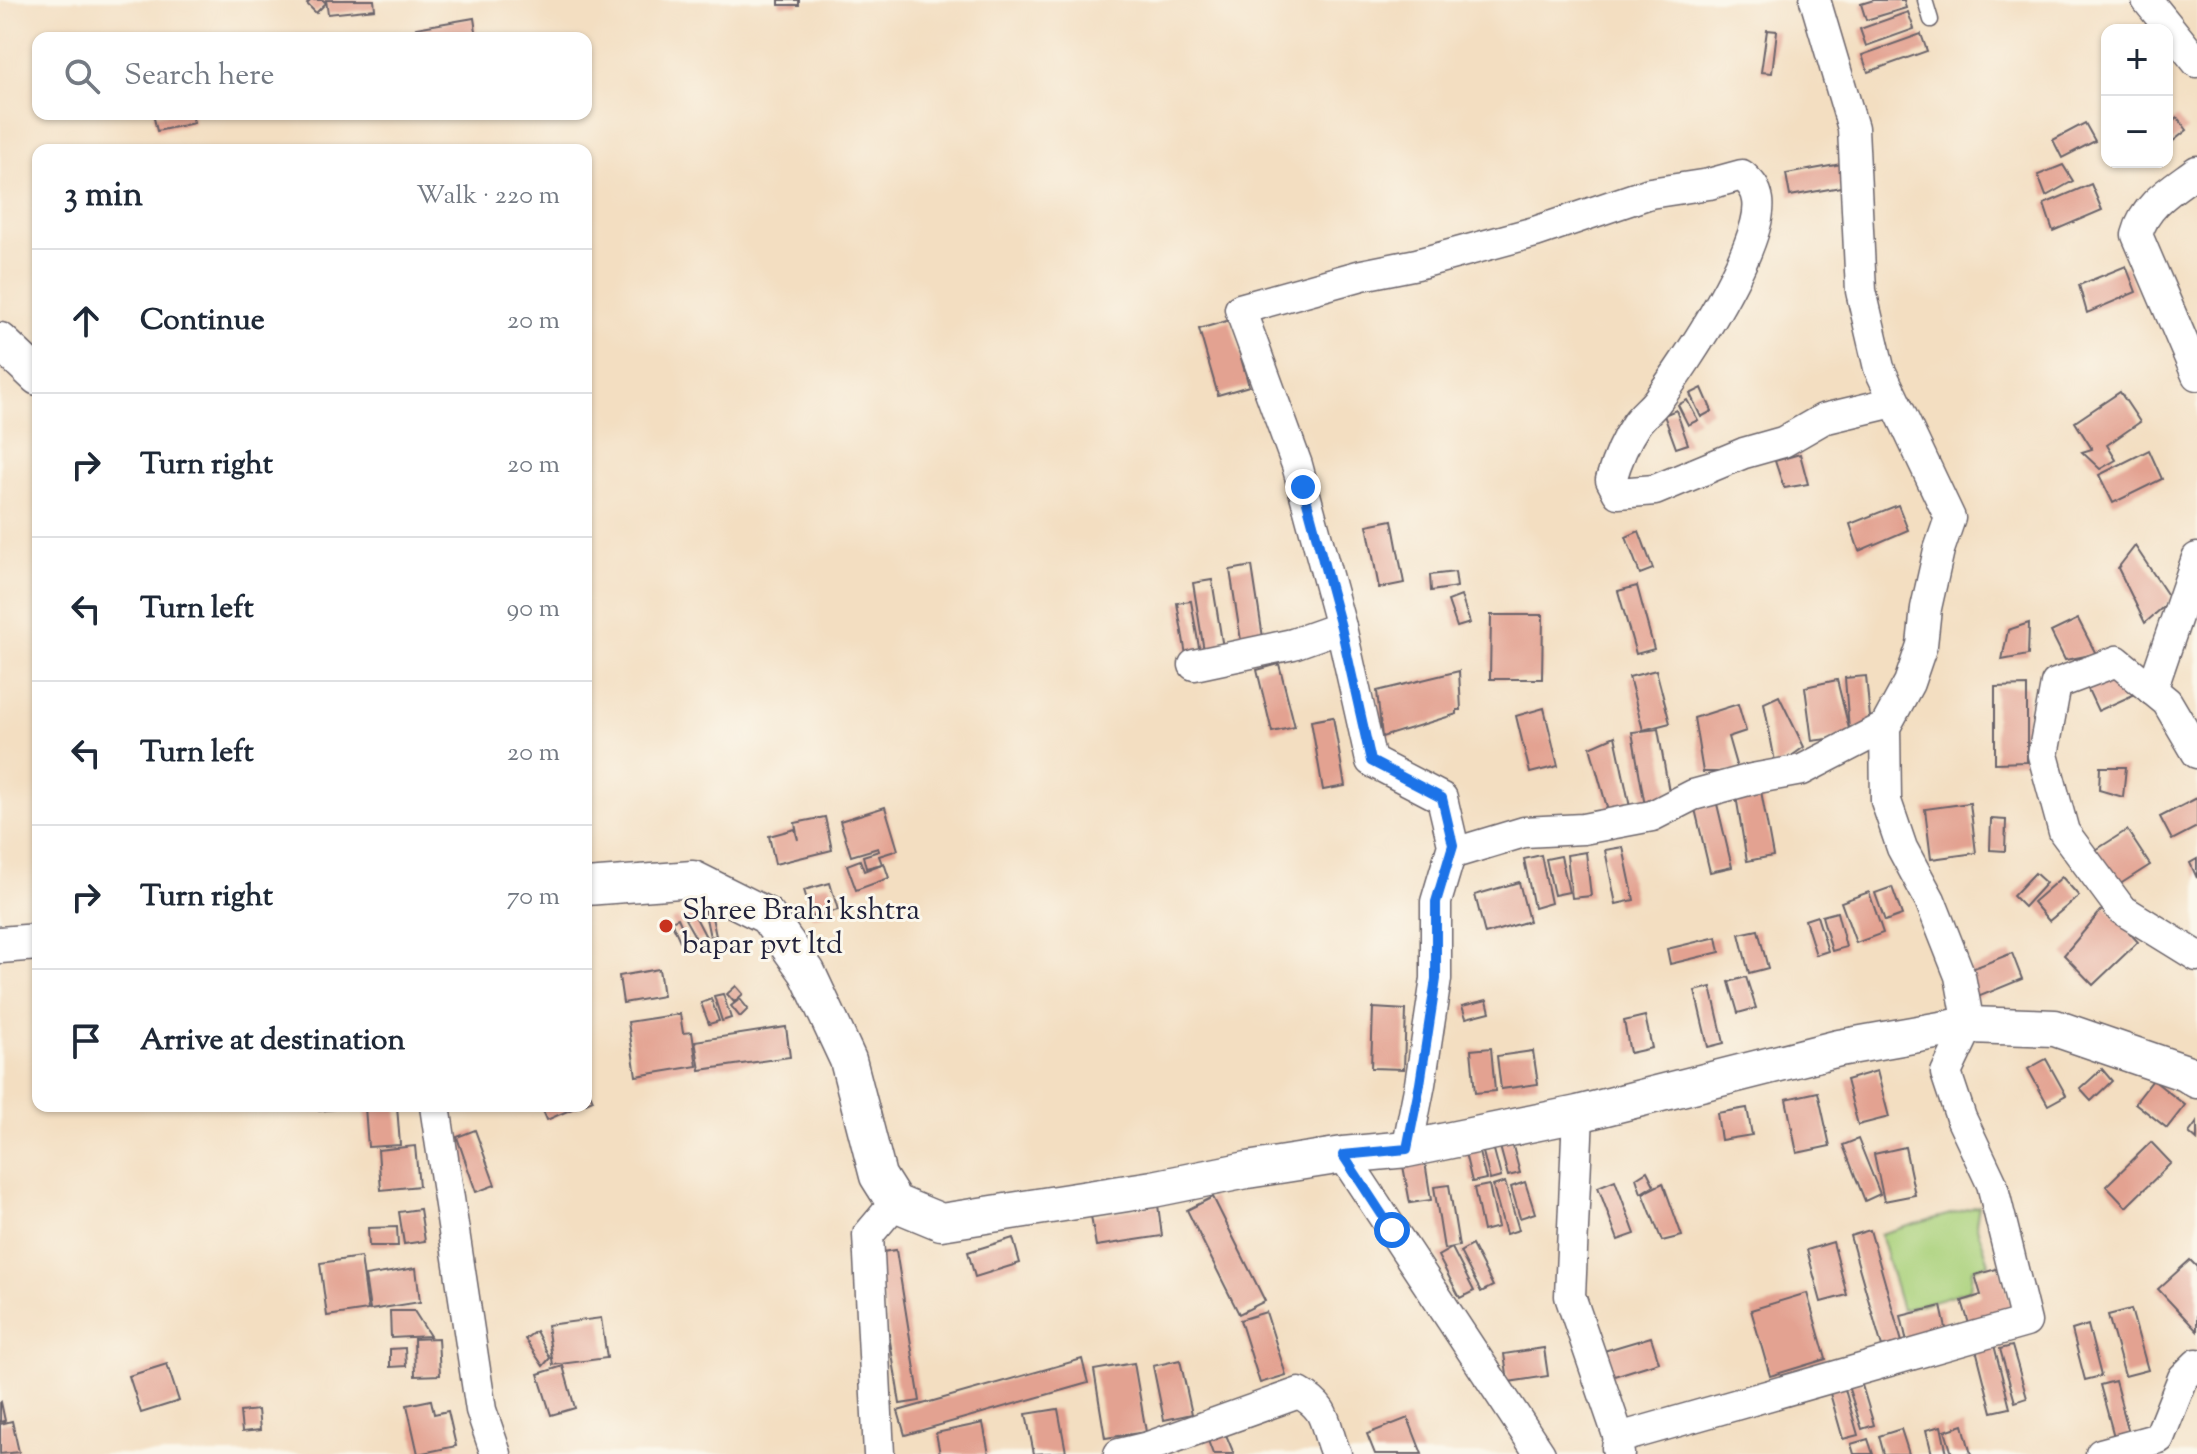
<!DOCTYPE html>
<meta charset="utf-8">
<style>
body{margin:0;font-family:"Sorts Mill Goudy",serif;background:#f6f6f7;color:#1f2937}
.controls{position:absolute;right:24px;top:24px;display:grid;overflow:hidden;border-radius:16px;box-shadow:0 2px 6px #0004}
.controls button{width:72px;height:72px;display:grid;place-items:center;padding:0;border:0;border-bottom:2px solid #e0e1e3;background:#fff;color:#1f2937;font:40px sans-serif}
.stop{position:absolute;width:24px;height:24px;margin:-18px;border:6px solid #1a73e8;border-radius:50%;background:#fff}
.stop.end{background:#1a73e8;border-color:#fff;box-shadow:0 2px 8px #0008}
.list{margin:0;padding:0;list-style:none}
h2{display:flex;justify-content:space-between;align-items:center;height:104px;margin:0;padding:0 32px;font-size:34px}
h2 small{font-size:26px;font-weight:400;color:#747a83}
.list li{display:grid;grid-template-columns:52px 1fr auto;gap:24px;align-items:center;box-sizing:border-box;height:144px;padding:0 32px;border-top:2px solid #e0e1e3}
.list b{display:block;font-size:30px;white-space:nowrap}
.list em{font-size:26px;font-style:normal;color:#747a83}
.icon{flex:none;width:44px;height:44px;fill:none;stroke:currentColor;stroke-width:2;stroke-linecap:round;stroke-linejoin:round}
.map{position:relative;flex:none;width:2197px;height:1454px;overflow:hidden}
.search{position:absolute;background:#fff;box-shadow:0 2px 6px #0004;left:32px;top:32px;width:560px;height:88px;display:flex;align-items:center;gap:20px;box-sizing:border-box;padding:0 28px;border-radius:16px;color:#747a83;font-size:30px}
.panel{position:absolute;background:#fff;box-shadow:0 2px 6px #0004;left:32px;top:144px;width:560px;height:968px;border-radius:16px}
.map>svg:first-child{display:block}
.green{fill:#aad17b;stroke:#667a5b;stroke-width:2}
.building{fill:#e3a291}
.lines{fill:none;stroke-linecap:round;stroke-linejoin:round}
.service-casing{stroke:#6b646a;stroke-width:17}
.minor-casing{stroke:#6b646a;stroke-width:33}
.tertiary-casing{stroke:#6b646a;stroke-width:39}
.service{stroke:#fff;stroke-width:14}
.minor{stroke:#fff;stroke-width:30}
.tertiary{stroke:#fff;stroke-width:36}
.route{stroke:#1a73e8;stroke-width:10}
.poi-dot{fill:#c8321e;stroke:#fbf7ec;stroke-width:3}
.labels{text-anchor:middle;stroke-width:6;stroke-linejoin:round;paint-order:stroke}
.poi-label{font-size:30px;fill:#22223b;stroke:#fbf7ec;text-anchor:start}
</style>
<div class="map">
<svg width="2197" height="1454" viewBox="0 0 2197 1454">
<rect width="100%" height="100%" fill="#fbf7ec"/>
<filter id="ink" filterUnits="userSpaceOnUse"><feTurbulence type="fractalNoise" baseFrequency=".0125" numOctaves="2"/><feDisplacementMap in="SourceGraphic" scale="16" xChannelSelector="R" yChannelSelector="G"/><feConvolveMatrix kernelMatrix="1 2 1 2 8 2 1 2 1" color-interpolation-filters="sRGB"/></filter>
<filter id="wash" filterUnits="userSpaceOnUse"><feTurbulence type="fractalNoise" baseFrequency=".006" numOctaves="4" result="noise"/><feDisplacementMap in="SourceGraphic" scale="32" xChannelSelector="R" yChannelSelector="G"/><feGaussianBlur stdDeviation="1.8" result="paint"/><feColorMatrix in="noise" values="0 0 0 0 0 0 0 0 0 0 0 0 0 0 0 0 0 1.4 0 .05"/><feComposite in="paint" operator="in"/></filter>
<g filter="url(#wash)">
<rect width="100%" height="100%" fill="#f3dec1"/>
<polygon class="green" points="1979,1206 1976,1224 1989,1263 1972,1269 1970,1290 1902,1310 1880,1234"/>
<g id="blocks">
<g class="building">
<polygon points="311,0 323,0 326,3 316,13 307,4"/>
<polygon points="326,0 374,0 375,9 328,14"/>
<rect x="779" y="0" width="20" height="5"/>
<polygon points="1874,0 1904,0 1906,8 1866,20 1861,4"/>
<polygon points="1908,12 1914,29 1866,46 1860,29"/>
<polygon points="474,18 477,38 418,38 416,28"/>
<polygon points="1767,30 1777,31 1772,73 1761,72"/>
<polygon points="1921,34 1927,51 1868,72 1862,55"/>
<polygon points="153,114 192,114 194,123 157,131"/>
<polygon points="2177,117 2187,130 2167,146 2167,126"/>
<polygon points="2085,123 2095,141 2062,158 2053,140"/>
<polygon points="1847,163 1852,185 1790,196 1786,174"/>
<polygon points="2063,165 2073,181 2046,196 2038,175"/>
<polygon points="2091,184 2102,210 2053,231 2044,204"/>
<polygon points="2126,266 2136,292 2087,313 2079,285"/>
<polygon points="1230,320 1249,386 1218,395 1199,329"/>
<polygon points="1702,388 1712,411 1701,417 1690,394"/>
<polygon points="2120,392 2140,422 2107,445 2116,460 2100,469 2082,452 2092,449 2075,422"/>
<polygon points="1687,400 1698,420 1688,425 1678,405"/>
<polygon points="1676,410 1688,444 1676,448 1664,415"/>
<polygon points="2149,450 2162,479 2113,503 2099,475"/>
<polygon points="1800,454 1808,484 1784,488 1775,461"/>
<polygon points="1898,505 1908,530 1859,551 1850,524"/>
<polygon points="1392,520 1404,583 1379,588 1367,525"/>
<polygon points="1639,531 1653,569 1640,574 1626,537"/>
<polygon points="2135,546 2171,600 2145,623 2118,568"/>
<polygon points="1252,566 1264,644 1242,647 1230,570"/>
<polygon points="1455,572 1457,587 1431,591 1430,575"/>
<polygon points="1212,580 1223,648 1204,651 1193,583"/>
<polygon points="1637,586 1654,649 1636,654 1618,591"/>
<polygon points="1461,596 1470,623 1457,627 1448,601"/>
<polygon points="1191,601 1200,653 1186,655 1177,603"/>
<polygon points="1491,615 1543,615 1542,679 1490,679"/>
<polygon points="2078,619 2096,654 2065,660 2051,632"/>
<polygon points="2029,623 2028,655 2002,660 2008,630"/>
<polygon points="2129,663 2142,691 2098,711 2085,683"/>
<polygon points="1279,664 1295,727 1272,732 1257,670"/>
<polygon points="1656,670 1670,723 1643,730 1629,677"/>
<polygon points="1459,671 1461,710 1457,710 1457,714 1382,737 1377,691"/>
<polygon points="1866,676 1871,728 1849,730 1845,678"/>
<polygon points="1837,680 1851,736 1812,741 1805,687"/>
<polygon points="2027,686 2027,762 1995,763 1995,687"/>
<polygon points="1779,696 1804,747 1776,767 1764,703"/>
<polygon points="1738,704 1746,731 1728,737 1738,772 1703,772 1694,718"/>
<polygon points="1544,708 1558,766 1530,773 1516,716"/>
<polygon points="1333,717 1345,786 1323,790 1311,721"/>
<polygon points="1658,729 1669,792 1645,806 1632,732"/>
<polygon points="1615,736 1630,807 1608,811 1590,747"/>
<polygon points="2100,767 2126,767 2123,797 2099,790"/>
<polygon points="1761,791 1773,856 1747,861 1736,796"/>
<polygon points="2197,798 2197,827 2172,840 2160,817"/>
<polygon points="1970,803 1976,853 1931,859 1925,809"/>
<polygon points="1717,804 1732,867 1710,872 1695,809"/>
<polygon points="885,807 898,850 879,856 882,864 866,868 863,856 879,851 878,848 851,856 840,821"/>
<polygon points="825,817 832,850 775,864 769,836 795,829 798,840 795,823"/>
<polygon points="1991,819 2006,820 2005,851 1990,850"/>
<polygon points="2127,830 2150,865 2114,888 2091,853"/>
<polygon points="1623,847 1634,900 1616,904 1605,850"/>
<polygon points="1586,852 1591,896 1572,898 1567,855"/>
<polygon points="1541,855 1551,903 1534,908 1524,859"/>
<polygon points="1561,856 1569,892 1554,895 1546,859"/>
<polygon points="2197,859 2197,878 2190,863"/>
<polygon points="860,860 864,871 884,863 889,878 856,890 847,865"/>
<polygon points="2035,873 2046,883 2024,907 2013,896"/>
<polygon points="2062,877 2079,896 2049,921 2033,902"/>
<polygon points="1519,882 1529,921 1485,934 1475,895"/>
<polygon points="830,883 838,910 812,917 804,890"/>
<polygon points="1892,887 1902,915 1885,921 1875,893"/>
<polygon points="1869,892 1883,933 1856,943 1841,902"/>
<polygon points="2105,906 2138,942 2093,985 2064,955"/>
<polygon points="710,908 716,936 710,937 704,909"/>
<polygon points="1837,912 1846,947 1832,951 1822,916"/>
<polygon points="694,914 706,937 698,942 685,919"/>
<polygon points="1817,916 1828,951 1816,955 1805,920"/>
<polygon points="678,918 687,938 680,941 671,921"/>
<polygon points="1758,930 1768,968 1749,973 1739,934"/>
<polygon points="1717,937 1720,952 1670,964 1667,949"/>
<polygon points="2012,953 2022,979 1973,999 1964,972"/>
<polygon points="659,969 663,996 623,1003 619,976"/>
<polygon points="1746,977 1756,1008 1738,1013 1729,982"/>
<polygon points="736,986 743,994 734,1002 727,994"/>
<polygon points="1711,987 1724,1043 1708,1047 1695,991"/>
<polygon points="723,994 731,1018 722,1021 714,996"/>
<polygon points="711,999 719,1021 709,1024 701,1003"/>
<polygon points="740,999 748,1009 740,1017 731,1006"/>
<polygon points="1487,1000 1490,1012 1466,1018 1462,1006"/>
<polygon points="1373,1008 1406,1010 1404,1069 1371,1068"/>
<polygon points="680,1014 683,1033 692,1032 697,1066 636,1076 628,1022"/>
<polygon points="1645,1016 1652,1048 1630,1053 1624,1021"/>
<polygon points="786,1027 790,1057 700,1070 695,1041"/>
<polygon points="1491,1048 1495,1091 1475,1093 1471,1050"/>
<polygon points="1533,1051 1538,1084 1501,1089 1497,1056"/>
<polygon points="2046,1059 2066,1095 2048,1105 2028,1069"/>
<polygon points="2102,1069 2112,1081 2091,1101 2080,1089"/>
<polygon points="1877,1071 1889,1117 1858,1125 1846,1080"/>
<polygon points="2153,1080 2185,1105 2167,1128 2135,1103"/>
<polygon points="586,1084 593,1100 586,1103"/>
<polygon points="1818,1092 1830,1146 1797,1153 1786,1099"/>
<polygon points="318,1106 343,1106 343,1108 319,1111"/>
<polygon points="397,1106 400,1145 368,1147 365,1107"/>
<polygon points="541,1106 579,1106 547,1120"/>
<polygon points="1747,1108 1752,1135 1721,1140 1717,1113"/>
<polygon points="2197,1122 2197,1140 2189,1133"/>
<polygon points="475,1130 495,1185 476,1192 457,1137"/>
<polygon points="1511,1139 1520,1173 1508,1176 1499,1143"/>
<polygon points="1858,1139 1880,1194 1865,1201 1843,1145"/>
<polygon points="2151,1142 2171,1163 2126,1207 2106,1186"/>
<polygon points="415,1146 419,1186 381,1190 378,1150"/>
<polygon points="1905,1147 1915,1195 1884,1201 1874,1154"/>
<polygon points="1478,1149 1486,1179 1472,1182 1465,1153"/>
<polygon points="1494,1150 1501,1177 1490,1180 1483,1152"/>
<polygon points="1425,1162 1431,1200 1410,1203 1403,1166"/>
<polygon points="1647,1171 1654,1185 1641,1193 1636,1178"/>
<polygon points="1615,1180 1635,1234 1618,1240 1598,1187"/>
<polygon points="1505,1182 1519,1230 1506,1234 1493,1186"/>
<polygon points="1525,1182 1535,1213 1520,1218 1511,1187"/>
<polygon points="1663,1183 1682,1236 1662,1241 1643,1193"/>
<polygon points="1449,1185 1459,1246 1444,1249 1434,1187"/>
<polygon points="1489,1185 1498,1227 1483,1231 1474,1188"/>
<polygon points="1213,1197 1265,1301 1239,1314 1187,1210"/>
<polygon points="1158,1205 1162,1236 1096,1246 1091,1216"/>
<polygon points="420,1209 425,1241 404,1244 399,1212"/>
<polygon points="397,1227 398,1246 369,1246 368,1228"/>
<polygon points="1870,1230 1902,1342 1882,1347 1850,1236"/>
<polygon points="1013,1238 1020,1263 975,1277 968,1252"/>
<polygon points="1833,1242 1847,1295 1821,1302 1807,1250"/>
<polygon points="1472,1245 1493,1286 1481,1292 1460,1252"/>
<polygon points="1452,1248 1474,1291 1460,1298 1438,1256"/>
<polygon points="896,1250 920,1401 900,1404 876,1253"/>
<polygon points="361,1257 368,1310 327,1316 320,1263"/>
<polygon points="2190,1260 2197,1267 2197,1331 2158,1289"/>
<polygon points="416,1268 420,1302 370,1310 365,1276"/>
<polygon points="2000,1268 2013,1315 1970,1327 1962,1301 1981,1295 1975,1275"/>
<polygon points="1807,1293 1826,1359 1770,1376 1751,1310"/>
<polygon points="1941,1306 1947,1333 1907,1342 1901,1316"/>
<polygon points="2131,1309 2148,1370 2125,1376 2108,1315"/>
<polygon points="390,1311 414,1311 430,1336 391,1338"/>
<polygon points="1266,1312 1286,1375 1260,1383 1240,1320"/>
<polygon points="601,1318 607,1358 553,1365 547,1325"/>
<polygon points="2088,1325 2101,1376 2085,1380 2072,1330"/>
<polygon points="536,1331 550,1358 543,1366 525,1339"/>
<polygon points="1651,1337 1659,1362 1611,1377 1604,1351"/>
<polygon points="438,1338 440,1375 415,1376 414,1339"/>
<polygon points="1994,1345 2010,1408 1992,1412 1976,1349"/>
<polygon points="2012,1346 2027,1398 2015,1402 2000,1349"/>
<polygon points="405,1348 406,1366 390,1367 390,1349"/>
<polygon points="1544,1348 1548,1376 1508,1382 1504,1354"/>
<polygon points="1082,1359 1088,1383 905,1435 898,1411"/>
<polygon points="1180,1360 1192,1414 1164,1420 1153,1366"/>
<polygon points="1134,1363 1146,1432 1105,1438 1094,1370"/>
<polygon points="167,1364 179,1401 141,1413 129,1376"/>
<polygon points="563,1366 575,1408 551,1415 538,1374"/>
<polygon points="2115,1381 2131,1440 2116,1444 2100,1385"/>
<polygon points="1861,1382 1874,1425 1862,1429 1848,1386"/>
<polygon points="1844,1386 1858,1435 1843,1439 1829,1390"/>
<polygon points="431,1400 434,1414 448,1411 456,1446 418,1454 407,1405"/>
<polygon points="1,1402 5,1421 0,1422 0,1403"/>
<polygon points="1058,1409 1066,1452 1034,1454 1026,1414"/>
<polygon points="258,1410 260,1430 242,1432 240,1412"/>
<polygon points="1408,1418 1422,1454 1375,1454 1367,1434"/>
<polygon points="12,1421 19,1452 0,1454 0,1424"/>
<polygon points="983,1423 989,1454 940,1454 936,1433"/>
<polygon points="1963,1425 1971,1454 1952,1454 1945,1431"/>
<polygon points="1941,1426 1947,1454 1932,1454 1926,1430"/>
<polygon points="1901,1429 1909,1454 1884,1454 1879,1436"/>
<polygon points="1224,1430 1234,1454 1213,1454 1207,1438"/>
<polygon points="1868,1439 1873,1454 1854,1454 1851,1444"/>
</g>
</g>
</g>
<g filter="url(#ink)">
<use href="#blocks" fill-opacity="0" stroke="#6b646a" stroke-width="2"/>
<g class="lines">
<defs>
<polyline id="service" points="1925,0 1931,20"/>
<g id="minor">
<polyline points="2147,0 2197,62"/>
<path d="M2197,171C2173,189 2145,204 2137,235L2197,375"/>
<path d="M1341,627L1297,465L1240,309L1362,275L1417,264L1535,232L1650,193L1709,184L1742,175C1751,183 1756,188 1758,200C1765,244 1685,364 1657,401C1651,409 1642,415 1636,424C1624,442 1617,459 1611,480L1618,493L1655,490L1744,453L1783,442L1823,419L1894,402"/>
<polyline points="1194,665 1293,644 1341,627 1371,761 1442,798 1453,845 1436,902 1436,979 1420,1084 1407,1149"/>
<polyline points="2152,690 2197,558"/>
<polyline points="2197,753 2167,702 2117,661 2056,684 2043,755 2064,832 2121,909 2197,956"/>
<polyline points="1451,854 1524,832 1583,829 1652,816 1693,795 1752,779 1802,770 1885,727"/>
<polyline points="435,1106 481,1410 496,1454"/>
<polyline points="1578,1114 1570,1296 1619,1438 1617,1448 1619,1454"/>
<polyline points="1343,1155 1540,1454"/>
<polyline points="1619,1438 2026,1322 1992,1184 1961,1118 1946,1073 1969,1025 1960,976 1930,900 1902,848 1886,801 1885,727 1909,683 1922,645 1926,608 1939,550 1950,518 1879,368 1861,291 1853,128 1815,0"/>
<polyline points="879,1454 868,1235 895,1203"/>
<path d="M1119,1454L1148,1447L1299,1393C1330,1410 1323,1425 1336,1454"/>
<polyline points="2101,1454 2159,1438 2183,1378 2197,1364"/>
</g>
<g id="tertiary">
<polyline points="0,341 38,377"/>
<polyline points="586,887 693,879 767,916 807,972 848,1060 878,1176 895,1203 941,1222 1153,1189 1247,1170 1343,1155 1407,1149 1578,1114 1839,1048 1969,1025 2055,1028 2186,1073 2197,1080"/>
<polyline points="0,945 38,942"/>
</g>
</defs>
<use href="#service" class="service-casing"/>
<use href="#minor" class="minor-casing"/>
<use href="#tertiary" class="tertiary-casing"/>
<use href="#service" class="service"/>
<use href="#minor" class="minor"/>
<use href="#tertiary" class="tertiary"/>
</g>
</g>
<g class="lines" filter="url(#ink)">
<polyline class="route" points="1303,487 1341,627 1371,761 1442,798 1453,845 1436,902 1436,979 1420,1084 1407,1149 1343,1155 1392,1230"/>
</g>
<circle class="poi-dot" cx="666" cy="926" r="8"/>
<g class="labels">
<g class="poi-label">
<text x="682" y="919">Shree Brahi kshtra<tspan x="682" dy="34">bapar pvt ltd</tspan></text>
</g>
</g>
</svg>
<div class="controls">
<button>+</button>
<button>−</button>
</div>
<div class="stop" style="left:1392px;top:1230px"></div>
<div class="stop end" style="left:1303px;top:487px"></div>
<div class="search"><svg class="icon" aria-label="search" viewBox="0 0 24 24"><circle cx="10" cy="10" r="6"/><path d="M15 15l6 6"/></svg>Search here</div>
<section class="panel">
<h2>3 min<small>Walk · 220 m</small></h2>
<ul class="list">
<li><svg class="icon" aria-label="ahead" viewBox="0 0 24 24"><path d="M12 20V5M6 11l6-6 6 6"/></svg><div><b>Continue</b></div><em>20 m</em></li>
<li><svg class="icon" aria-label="right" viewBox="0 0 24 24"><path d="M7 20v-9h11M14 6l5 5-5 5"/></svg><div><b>Turn right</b></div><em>20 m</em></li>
<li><svg class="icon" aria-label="left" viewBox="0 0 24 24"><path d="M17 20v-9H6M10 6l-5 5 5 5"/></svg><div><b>Turn left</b></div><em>90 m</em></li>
<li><svg class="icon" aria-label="left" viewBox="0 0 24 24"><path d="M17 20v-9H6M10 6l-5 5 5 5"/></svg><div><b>Turn left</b></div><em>20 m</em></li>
<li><svg class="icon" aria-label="right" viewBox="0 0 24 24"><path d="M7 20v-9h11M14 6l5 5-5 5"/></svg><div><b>Turn right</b></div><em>70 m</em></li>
<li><svg class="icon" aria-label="arrive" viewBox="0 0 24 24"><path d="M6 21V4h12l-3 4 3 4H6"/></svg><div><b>Arrive at destination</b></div></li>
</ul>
</section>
</div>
